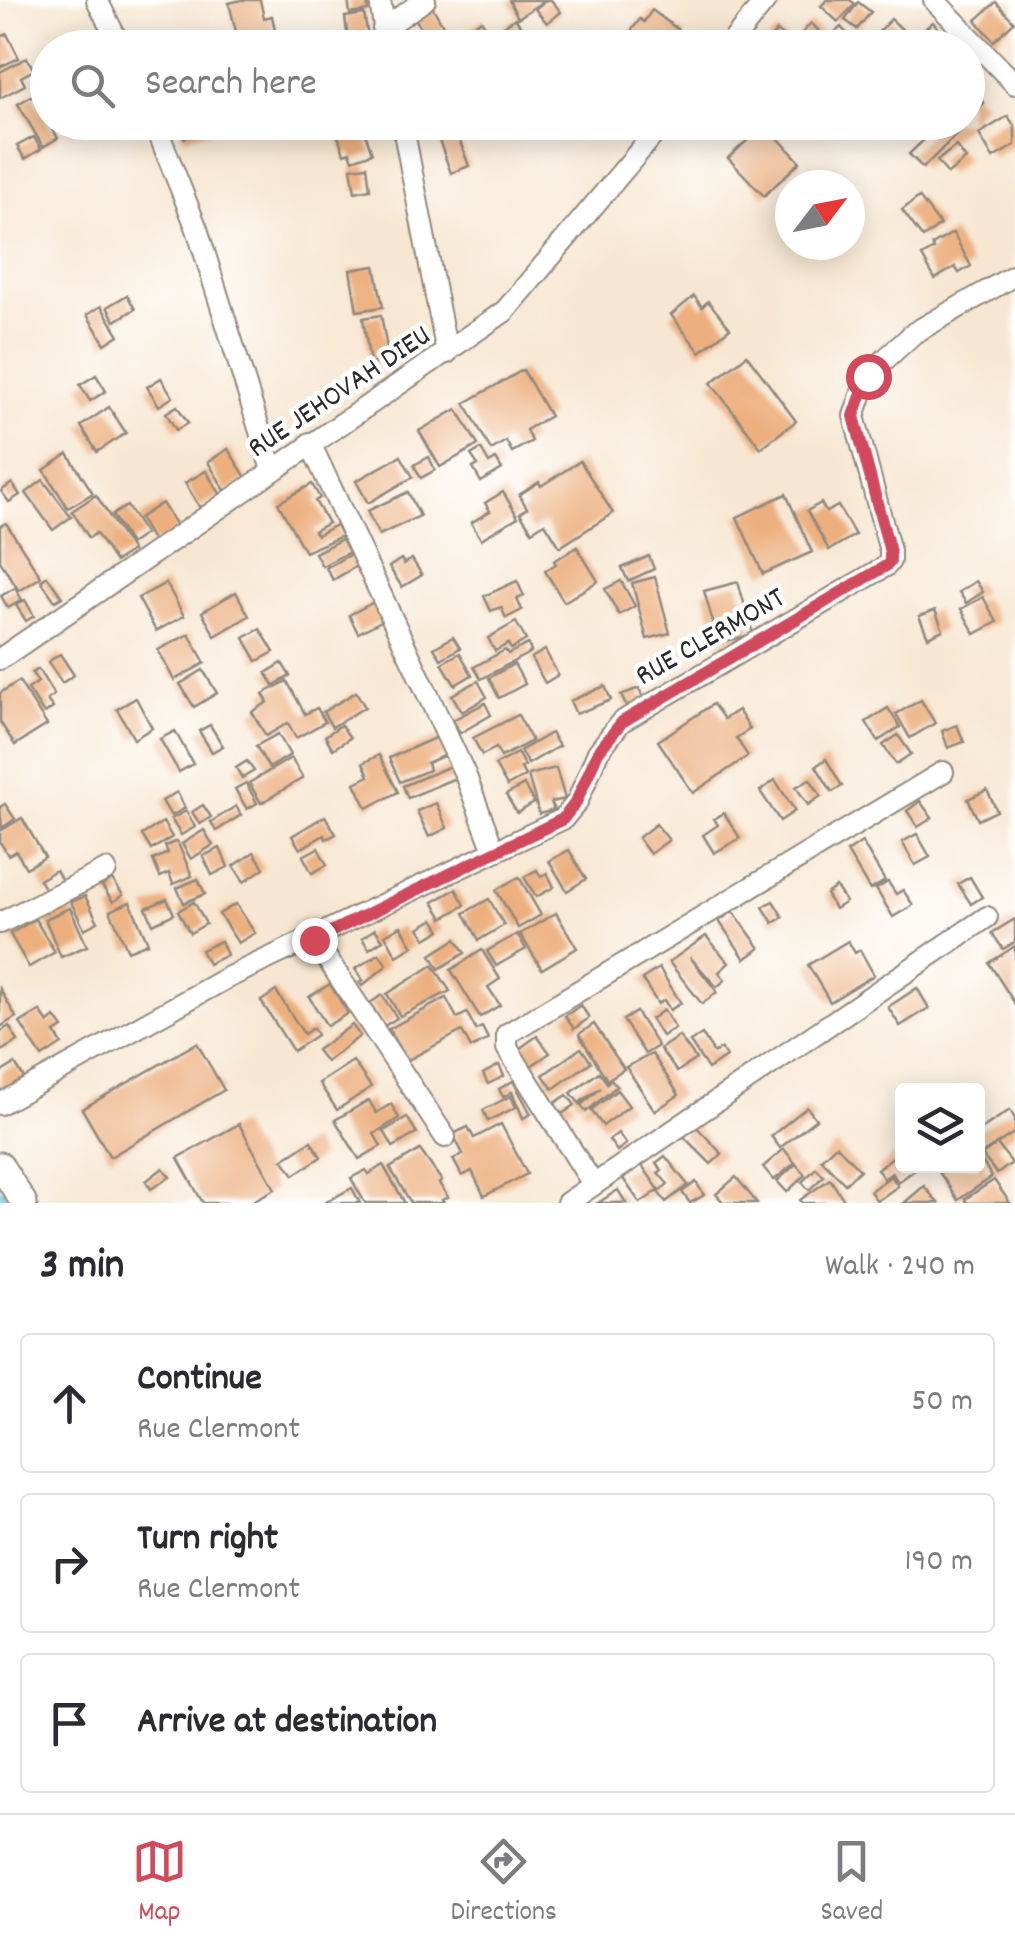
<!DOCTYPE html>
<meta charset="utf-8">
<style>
body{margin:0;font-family:Dekko,sans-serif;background:#f7f7f7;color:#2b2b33}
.controls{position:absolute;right:30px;bottom:30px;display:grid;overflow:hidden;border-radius:10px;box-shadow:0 5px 25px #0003}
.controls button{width:90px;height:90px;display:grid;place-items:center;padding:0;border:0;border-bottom:2px solid #e1e1e2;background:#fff;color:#2b2b33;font:50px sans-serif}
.compass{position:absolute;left:775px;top:170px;width:90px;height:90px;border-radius:50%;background:#fff;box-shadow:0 5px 25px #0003;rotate:58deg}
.stop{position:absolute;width:30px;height:30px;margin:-22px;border:8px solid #d1495b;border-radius:50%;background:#fff}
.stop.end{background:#d1495b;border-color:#fff;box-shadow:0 2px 10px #0008}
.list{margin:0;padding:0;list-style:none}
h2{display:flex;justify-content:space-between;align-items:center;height:130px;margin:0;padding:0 40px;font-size:42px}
h2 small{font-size:32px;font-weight:400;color:#7c7c81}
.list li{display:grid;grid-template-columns:65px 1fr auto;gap:30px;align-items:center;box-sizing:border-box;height:140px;margin:0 20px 20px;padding:0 20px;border:2px solid #e1e1e2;border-radius:10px}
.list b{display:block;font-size:38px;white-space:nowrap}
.list p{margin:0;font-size:32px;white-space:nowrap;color:#7c7c81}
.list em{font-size:32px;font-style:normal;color:#7c7c81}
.icon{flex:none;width:55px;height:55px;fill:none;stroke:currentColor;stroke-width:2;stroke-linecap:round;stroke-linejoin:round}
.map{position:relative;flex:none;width:1015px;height:1203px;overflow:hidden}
.search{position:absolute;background:#fff;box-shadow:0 5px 25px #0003;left:30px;right:30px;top:30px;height:110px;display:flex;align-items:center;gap:25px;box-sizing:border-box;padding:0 35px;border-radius:55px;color:#7c7c81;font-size:38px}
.sheet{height:610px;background:#fff}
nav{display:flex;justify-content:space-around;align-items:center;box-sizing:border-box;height:140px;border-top:2px solid #e1e1e2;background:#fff;font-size:28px;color:#7c7c81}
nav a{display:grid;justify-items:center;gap:5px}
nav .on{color:#d1495b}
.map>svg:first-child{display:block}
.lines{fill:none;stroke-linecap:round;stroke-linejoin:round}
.stream{stroke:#5dc3da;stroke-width:8}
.building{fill:#ecaf7d}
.minor-casing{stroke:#91897e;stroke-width:24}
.tertiary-casing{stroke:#91897e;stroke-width:29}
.minor{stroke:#fff;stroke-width:20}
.tertiary{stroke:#fff;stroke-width:25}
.route{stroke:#d1495b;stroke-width:12}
.labels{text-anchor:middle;stroke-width:9;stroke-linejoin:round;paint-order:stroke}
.street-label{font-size:30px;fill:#2b2b2b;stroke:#fff}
</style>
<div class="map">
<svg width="1015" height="1203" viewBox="0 0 1015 1203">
<rect width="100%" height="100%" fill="#fff"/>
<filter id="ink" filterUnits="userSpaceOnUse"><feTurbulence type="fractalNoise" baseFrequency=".01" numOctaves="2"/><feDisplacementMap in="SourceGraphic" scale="20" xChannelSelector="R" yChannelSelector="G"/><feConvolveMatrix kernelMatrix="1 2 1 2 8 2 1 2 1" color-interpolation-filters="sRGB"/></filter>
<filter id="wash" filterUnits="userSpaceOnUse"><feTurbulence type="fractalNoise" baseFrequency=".0048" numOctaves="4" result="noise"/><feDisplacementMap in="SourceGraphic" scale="40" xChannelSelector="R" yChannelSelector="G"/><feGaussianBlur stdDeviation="2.25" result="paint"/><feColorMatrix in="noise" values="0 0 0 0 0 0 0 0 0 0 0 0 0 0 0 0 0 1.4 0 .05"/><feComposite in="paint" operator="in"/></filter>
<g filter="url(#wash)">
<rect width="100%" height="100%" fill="#f7e7d2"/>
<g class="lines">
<polyline class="stream" points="0,1191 8,1203"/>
</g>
<g id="blocks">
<g class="building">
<polygon points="241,0 260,0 264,18 272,16 277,39 272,40 274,48 240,48 229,3"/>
<polygon points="348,0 367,0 368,11 350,14"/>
<polygon points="509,0 545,0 518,18"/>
<polygon points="546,0 551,0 561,12 547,23 535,9"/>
<polygon points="827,0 850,0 855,4 838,22 821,6"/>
<polygon points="858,2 871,12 857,29 845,20"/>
<polygon points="996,2 1014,22 994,41 976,20"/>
<polygon points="433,8 445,29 427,39 415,18"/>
<polygon points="652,10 685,35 676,48 628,48 622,43 640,19 644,22"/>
<polygon points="364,14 368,37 348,40 345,17"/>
<polygon points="515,18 527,36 517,43 504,26"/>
<polygon points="891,19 905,32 890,48 884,48 874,37"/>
<polygon points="481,20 491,33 472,48 463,48 457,39"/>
<polygon points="933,22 945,37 932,48 915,48 910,41"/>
<polygon points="811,23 825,37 815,48 800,35"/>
<polygon points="841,27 859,48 821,45"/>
<polygon points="777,31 796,48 771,48 767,43"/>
<polygon points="570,32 580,48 547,48"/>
<polygon points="7,34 19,58 0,67 0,37"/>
<polygon points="372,39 372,48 331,48 331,42"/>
<polygon points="27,58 34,70 21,77 25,85 0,98 0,72"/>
<polygon points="968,87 984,103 973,114 975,116 923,168 909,154 928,136 914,122 968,122"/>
<polygon points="33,95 58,138 43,147 18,104"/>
<polygon points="1008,116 1015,127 1015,145 993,158 979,134"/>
<polygon points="179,122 212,122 214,129 184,138"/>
<polygon points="362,124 372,153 353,160 350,152 344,154 337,133"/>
<polygon points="765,124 800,162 764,196 728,158"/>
<polygon points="455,128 469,166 451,173 437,135"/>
<polygon points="34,137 41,149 25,159 17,146"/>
<polygon points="956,146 966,159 948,174 937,161"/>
<polygon points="367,166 370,189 355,192 351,168"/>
<polygon points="919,197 940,225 923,238 902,210"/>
<polygon points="953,233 971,266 959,273 955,267 935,279 922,256 934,249 932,245"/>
<polygon points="375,266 383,307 357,311 350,270"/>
<polygon points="127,295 135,309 115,321 107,307"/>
<polygon points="694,296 702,307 708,301 730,328 700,352 671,315"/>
<polygon points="101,306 119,335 105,344 87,315"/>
<polygon points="381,315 389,360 370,364 363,318"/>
<polygon points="747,355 796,421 761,448 711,383"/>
<polygon points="523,370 550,416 526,430 532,441 512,452 506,441 491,450 465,403"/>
<polygon points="96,375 106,391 90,401 80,385"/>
<polygon points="161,378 173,397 159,406 147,387"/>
<polygon points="177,406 188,423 176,430 166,413"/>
<polygon points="109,407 126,433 97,452 81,426"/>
<polygon points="457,409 478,445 440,467 419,431"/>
<polygon points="228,449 247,479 226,492 208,462"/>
<polygon points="481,449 489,463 496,459 502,469 481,482 473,468 478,465 471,455"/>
<polygon points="68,454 93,493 68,508 44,470"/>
<polygon points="401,456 413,477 368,503 356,481"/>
<polygon points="429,457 435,470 421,478 414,465"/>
<polygon points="580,461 613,513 560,547 545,523 532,531 520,513 527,508 519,495 539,482 541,486"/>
<polygon points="206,471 221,495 200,508 185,483"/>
<polygon points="43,480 71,517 53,530 26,493"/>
<polygon points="12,483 20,495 9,502 1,491"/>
<polygon points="312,484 320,498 315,501 328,523 314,531 317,535 336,525 342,536 305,552 278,503"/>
<polygon points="408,492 420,516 379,535 367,511"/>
<polygon points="503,492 518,517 481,539 471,523 490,511 485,503"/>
<polygon points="786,494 812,552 763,574 737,517"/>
<polygon points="96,495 132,551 115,562 96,533 89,538 72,511"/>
<polygon points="162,503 179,530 155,545 139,518"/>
<polygon points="821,503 826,512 838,506 855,535 829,550 807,511"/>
<polygon points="127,506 145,534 130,544 112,515"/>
<polygon points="6,523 41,577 19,591 0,561 0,526"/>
<polygon points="342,539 349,552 322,566 315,553"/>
<polygon points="577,547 598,581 564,602 545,571 556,564 554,561"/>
<polygon points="358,550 365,561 333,580 326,568"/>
<polygon points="649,556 654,569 628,581 622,568"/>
<polygon points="401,559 404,564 412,559 422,575 402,587 389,567"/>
<polygon points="47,576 62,597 55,601 41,581"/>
<polygon points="655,577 670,633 647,639 632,583"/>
<polygon points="517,581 524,596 517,599 522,610 506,618 501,607 491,611 484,596"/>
<polygon points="621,581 635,606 619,615 605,589"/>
<polygon points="976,581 983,592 966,603 959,592"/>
<polygon points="738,582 753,634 719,643 704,591"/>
<polygon points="166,583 184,616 156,631 138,598"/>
<polygon points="15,588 22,600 8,608 1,596"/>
<polygon points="236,592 249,616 215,636 202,612"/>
<polygon points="983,597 997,622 975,634 961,609"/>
<polygon points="25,600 34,616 26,621 16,605"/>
<polygon points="376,601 385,619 358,633 349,615"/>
<polygon points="935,610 943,630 928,637 919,616"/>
<polygon points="516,622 526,640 511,649 508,644 495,651 488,638"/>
<polygon points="260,629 274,652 257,661 244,638"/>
<polygon points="189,634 205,663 174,680 158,650"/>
<polygon points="453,637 460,648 441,659 434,648"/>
<polygon points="528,644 531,652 481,679 474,667 505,650 508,654"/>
<polygon points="545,650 558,675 545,683 531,658"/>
<polygon points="460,653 472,675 455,685 442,663"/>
<polygon points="60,654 74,675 62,683 48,662"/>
<polygon points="282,663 290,676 274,685 266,673"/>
<polygon points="514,664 525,684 499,698 489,678"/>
<polygon points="38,669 54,695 47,700 53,708 44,714 28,689 38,682 32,673"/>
<polygon points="203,670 217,693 194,707 180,684"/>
<polygon points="19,681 47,725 15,745 0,722 0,693"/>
<polygon points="287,681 305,714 317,708 325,722 296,738 288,723 266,736 252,712 268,702 263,694"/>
<polygon points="478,681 487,697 462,712 452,695"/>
<polygon points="605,686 611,700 576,714 570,701"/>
<polygon points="639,688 644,700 627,708 621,695"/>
<polygon points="356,692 365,707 332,727 323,712"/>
<polygon points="136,698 152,728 134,739 117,709"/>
<polygon points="921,700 935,723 910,738 896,714"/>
<polygon points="485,703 491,715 460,733 453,720"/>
<polygon points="713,704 724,719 738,710 750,729 736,738 748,756 693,793 658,741"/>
<polygon points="888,708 900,727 878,741 866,722"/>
<polygon points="518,715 532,741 501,757 496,748 482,755 473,738"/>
<polygon points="210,725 223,746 212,752 199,731"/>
<polygon points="341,725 350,738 333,749 325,736"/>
<polygon points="957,725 964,742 948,748 942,731"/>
<polygon points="175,731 193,764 179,772 160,739"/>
<polygon points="551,733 559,746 528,764 520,751"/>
<polygon points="278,734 290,755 269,768 256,746"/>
<polygon points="444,734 452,752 427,763 429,770 400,782 389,758"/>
<polygon points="898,735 911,754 896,764 883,745"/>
<polygon points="517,753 525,766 521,768 525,776 507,786 495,765"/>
<polygon points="379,755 398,792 367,808 355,783 369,776 363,763"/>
<polygon points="291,758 303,778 261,803 249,783"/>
<polygon points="826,759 842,786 832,792 816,766"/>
<polygon points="247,761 254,771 242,778 236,768"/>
<polygon points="455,764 460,776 408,798 403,786"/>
<polygon points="556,768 565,799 551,802 554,810 539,814 528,775"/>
<polygon points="810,779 821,796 808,805 796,787"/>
<polygon points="775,780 795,811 780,821 760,791"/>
<polygon points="246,783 257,803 247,809 235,789"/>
<polygon points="524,785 534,803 517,813 506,795"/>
<polygon points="987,790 997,811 978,820 968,799"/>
<polygon points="177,792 185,808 171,816 162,801"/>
<polygon points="920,801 932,818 918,827 907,811"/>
<polygon points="436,803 447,828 429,837 417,811"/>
<polygon points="5,804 15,819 2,828 0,807"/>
<polygon points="203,805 211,817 200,824 192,812"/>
<polygon points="236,806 241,815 216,831 211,822"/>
<polygon points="186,811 195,827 181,835 171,819"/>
<polygon points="724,813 740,838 714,853 703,835 718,825 714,819"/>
<polygon points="325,816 336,834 326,839 324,835 300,849 292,836"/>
<polygon points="22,818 45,857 26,868 16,851 8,855 0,842 0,831"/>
<polygon points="163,822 172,837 151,850 142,835"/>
<polygon points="656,824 669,840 650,854 638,838"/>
<polygon points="204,830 213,845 191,859 182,844"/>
<polygon points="917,834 930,857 915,865 902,842"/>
<polygon points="177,841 192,876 173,884 169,873 160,877 153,860 168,853 165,846"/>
<polygon points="862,842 885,881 870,890 847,852"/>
<polygon points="220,848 228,867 212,875 203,856"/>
<polygon points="318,848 327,865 312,873 303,856"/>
<polygon points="569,850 586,879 567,891 549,861"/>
<polygon points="254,852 264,868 244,882 234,866"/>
<polygon points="56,870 63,883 47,893 39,880"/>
<polygon points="537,870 541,877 547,873 554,887 536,897 524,877"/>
<polygon points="519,877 541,915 518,928 496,890"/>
<polygon points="970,877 982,897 971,904 958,884"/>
<polygon points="112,879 123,895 113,902 102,886"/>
<polygon points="198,879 205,894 184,903 177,888"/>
<polygon points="888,882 896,894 903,890 913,905 893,917 876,889"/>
<polygon points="836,887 846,902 835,909 826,894"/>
<polygon points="456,889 465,905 443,918 433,902"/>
<polygon points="85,896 98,922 84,929 71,902"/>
<polygon points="167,899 174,914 153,924 146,908"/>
<polygon points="489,899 504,925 479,940 464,913"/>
<polygon points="773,901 783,917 773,923 763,907"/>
<polygon points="130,902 148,943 128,951 110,911"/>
<polygon points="194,902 206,924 190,933 178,911"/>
<polygon points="236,904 255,933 238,943 219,914"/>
<polygon points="70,908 87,946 61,957 45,919"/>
<polygon points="733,911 760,948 745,959 719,921"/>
<polygon points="556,913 577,948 542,969 520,934"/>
<polygon points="35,919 55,952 29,967 10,934"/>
<polygon points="434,919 441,930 426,939 419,928"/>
<polygon points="1015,919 1015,942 1003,949 992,933"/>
<polygon points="401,926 413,946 397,956 385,935"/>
<polygon points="375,929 383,940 369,949 362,938"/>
<polygon points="517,934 526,949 496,966 487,951"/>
<polygon points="706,936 729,963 719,972 725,980 717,987 690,957 717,992 702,1004 669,962"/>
<polygon points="456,939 465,953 439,969 431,955"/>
<polygon points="221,941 227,955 208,964 201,950"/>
<polygon points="848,941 855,953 860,950 874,975 830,1002 808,965"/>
<polygon points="1015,946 1015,1004 989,963"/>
<polygon points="482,950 500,979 488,987 500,1005 480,1017 451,970"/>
<polygon points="379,954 387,965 362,986 359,982 363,980 355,969"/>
<polygon points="433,965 450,991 400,1016 387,994"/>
<polygon points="659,968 681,1003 670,1010 664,1000 658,1004 642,979"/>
<polygon points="330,984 348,1013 327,1026 309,997"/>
<polygon points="917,988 929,1008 900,1026 888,1007"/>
<polygon points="0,989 16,1017 0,1027"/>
<polygon points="276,991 304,1034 313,1028 317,1035 293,1051 261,1001"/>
<polygon points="382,995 397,1018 384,1026 370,1003"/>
<polygon points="446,998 457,1018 467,1013 476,1030 482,1027 488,1039 471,1048 462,1031 406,1061 389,1029"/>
<polygon points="581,1005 589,1018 574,1029 565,1016"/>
<polygon points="664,1010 675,1028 662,1036 651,1019"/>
<polygon points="40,1011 48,1023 55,1017 63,1028 55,1033 62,1044 42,1057 20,1023"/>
<polygon points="636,1012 658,1046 645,1054 623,1020"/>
<polygon points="594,1024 624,1069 607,1080 579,1034"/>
<polygon points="352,1025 360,1036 326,1062 317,1050"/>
<polygon points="9,1026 18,1041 1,1051 0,1032"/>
<polygon points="702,1034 714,1053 721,1049 726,1057 708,1069 690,1042"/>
<polygon points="537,1036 550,1053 531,1066 519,1049"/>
<polygon points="679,1036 696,1059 677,1072 660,1049"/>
<polygon points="197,1043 224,1090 110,1157 82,1109"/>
<polygon points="581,1048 591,1062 553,1089 543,1075"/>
<polygon points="652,1054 679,1095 655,1111 626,1067"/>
<polygon points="353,1061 371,1087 337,1110 319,1083"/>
<polygon points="15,1064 28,1084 0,1102 0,1073"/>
<polygon points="499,1065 504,1076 488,1084 483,1074"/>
<polygon points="599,1072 607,1083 611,1079 617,1086 586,1112 581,1105 601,1088 579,1103 571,1093"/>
<polygon points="513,1081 531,1114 523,1118 512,1092 503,1097 499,1089"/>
<polygon points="617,1090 629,1106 603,1126 591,1110"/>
<polygon points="567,1095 575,1105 559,1116 552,1105"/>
<polygon points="511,1096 516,1107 488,1121 483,1110"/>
<polygon points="369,1100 376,1113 391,1104 399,1118 374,1134 381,1146 359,1159 335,1120"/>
<polygon points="807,1107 816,1119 780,1148 771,1136"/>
<polygon points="1010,1110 1015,1119 1015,1132 980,1155 978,1131"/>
<polygon points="407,1117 417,1133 393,1147 384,1131"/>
<polygon points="239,1124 275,1189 249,1203 203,1203 178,1158"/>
<polygon points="501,1124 527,1174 484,1196 472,1171 462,1176 453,1159 463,1154 453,1134 468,1127 474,1138"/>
<polygon points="694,1124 722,1154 711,1164 682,1135"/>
<polygon points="618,1133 626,1144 617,1151 609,1140"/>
<polygon points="311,1141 321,1157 294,1175 283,1159"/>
<polygon points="997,1144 1012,1163 997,1174 982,1155"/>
<polygon points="836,1145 860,1170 845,1184 821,1159"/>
<polygon points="784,1149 795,1163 774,1180 763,1167"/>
<polygon points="420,1150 442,1181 439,1183 448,1197 442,1200 444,1203 411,1203 390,1168"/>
<polygon points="902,1150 902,1166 913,1166 916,1169 898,1182 892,1173 884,1179 877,1169"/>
<polygon points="978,1155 992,1177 958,1200 935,1166 978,1166"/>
<polygon points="665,1156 688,1185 666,1202 658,1192 668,1184 658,1173 662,1170 656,1163"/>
<polygon points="639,1161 659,1190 640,1203 620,1174"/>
<polygon points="796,1164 805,1175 787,1192 777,1181"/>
<polygon points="383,1165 405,1203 365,1203 351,1178 366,1170 369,1174"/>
<polygon points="163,1168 170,1177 151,1189 146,1181"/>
<polygon points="816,1168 824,1176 809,1190 802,1182"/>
<polygon points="891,1176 898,1186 877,1201 870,1191"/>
<polygon points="736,1177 757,1203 724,1203 716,1194"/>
<polygon points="830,1179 846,1203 802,1203 800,1200"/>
<polygon points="994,1180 1010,1203 967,1203 965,1199"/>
<polygon points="696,1182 704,1195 690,1203 682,1192"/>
<polygon points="924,1186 938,1203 904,1203"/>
<polygon points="352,1188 360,1203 324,1203"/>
<polygon points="618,1190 626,1203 598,1203"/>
</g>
</g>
</g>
<g filter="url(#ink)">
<use href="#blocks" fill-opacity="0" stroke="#91897e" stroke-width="2.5"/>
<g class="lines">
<defs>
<g id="minor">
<polyline points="97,0 121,48"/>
<polyline points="380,0 387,48"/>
<polyline points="934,0 1015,84"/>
<polyline points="383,29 425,0"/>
<polyline points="727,48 766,0"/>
<polyline points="154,122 197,229 272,470"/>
<polyline points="402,122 447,353"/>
<polyline points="310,443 465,774 494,851"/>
<polyline points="0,659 505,311 664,122"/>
<polyline points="0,923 106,870"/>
<polyline points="314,939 445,1137"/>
<polyline points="0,1104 225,979 563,819 577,802 598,752 621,722 886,566 890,561 890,551 854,416 868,375 914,333 1015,275"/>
<polyline points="593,1184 507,1048 507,1034 943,772"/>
<polyline points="567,1203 987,917"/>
</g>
<polyline id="tertiary" points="0,1165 24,1203"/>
</defs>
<use href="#minor" class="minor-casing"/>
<use href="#tertiary" class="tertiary-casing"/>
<use href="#minor" class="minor"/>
<use href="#tertiary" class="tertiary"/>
</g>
</g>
<g class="lines" filter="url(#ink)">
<polyline class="route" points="314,940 563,819 576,802 598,752 622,722 886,566 890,562 890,552 854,416 868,376"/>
</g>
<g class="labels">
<g class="street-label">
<text transform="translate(338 390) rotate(-34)" y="10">RUE JEHOVAH DIEU</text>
<text transform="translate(709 635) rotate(-30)" y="10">RUE CLERMONT</text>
</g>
</g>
</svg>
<div class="controls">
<button><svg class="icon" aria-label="layers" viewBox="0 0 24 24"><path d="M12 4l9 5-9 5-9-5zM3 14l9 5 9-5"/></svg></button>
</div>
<svg class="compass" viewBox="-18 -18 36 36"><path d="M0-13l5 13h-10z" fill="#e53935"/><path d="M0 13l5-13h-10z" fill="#7c7c81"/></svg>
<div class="stop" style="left:868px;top:376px"></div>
<div class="stop end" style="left:314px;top:940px"></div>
<div class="search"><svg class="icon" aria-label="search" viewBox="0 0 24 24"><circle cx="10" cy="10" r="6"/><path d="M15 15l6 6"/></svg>Search here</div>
</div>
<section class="sheet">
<h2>3 min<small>Walk · 240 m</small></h2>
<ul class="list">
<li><svg class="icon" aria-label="ahead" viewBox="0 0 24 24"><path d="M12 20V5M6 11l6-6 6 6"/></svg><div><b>Continue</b><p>Rue Clermont</p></div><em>50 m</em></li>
<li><svg class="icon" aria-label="right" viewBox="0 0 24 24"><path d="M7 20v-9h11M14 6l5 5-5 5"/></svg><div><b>Turn right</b><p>Rue Clermont</p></div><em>190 m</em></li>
<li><svg class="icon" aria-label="arrive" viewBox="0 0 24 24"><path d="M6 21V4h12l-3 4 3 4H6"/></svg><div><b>Arrive at destination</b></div></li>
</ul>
</section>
<nav>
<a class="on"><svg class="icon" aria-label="map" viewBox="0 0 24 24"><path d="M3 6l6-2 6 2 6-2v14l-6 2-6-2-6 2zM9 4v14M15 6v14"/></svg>Map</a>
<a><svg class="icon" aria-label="directions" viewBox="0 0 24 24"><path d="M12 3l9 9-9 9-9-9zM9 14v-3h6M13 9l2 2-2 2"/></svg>Directions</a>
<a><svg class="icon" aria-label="saved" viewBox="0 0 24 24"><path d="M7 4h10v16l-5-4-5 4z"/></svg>Saved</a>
</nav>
